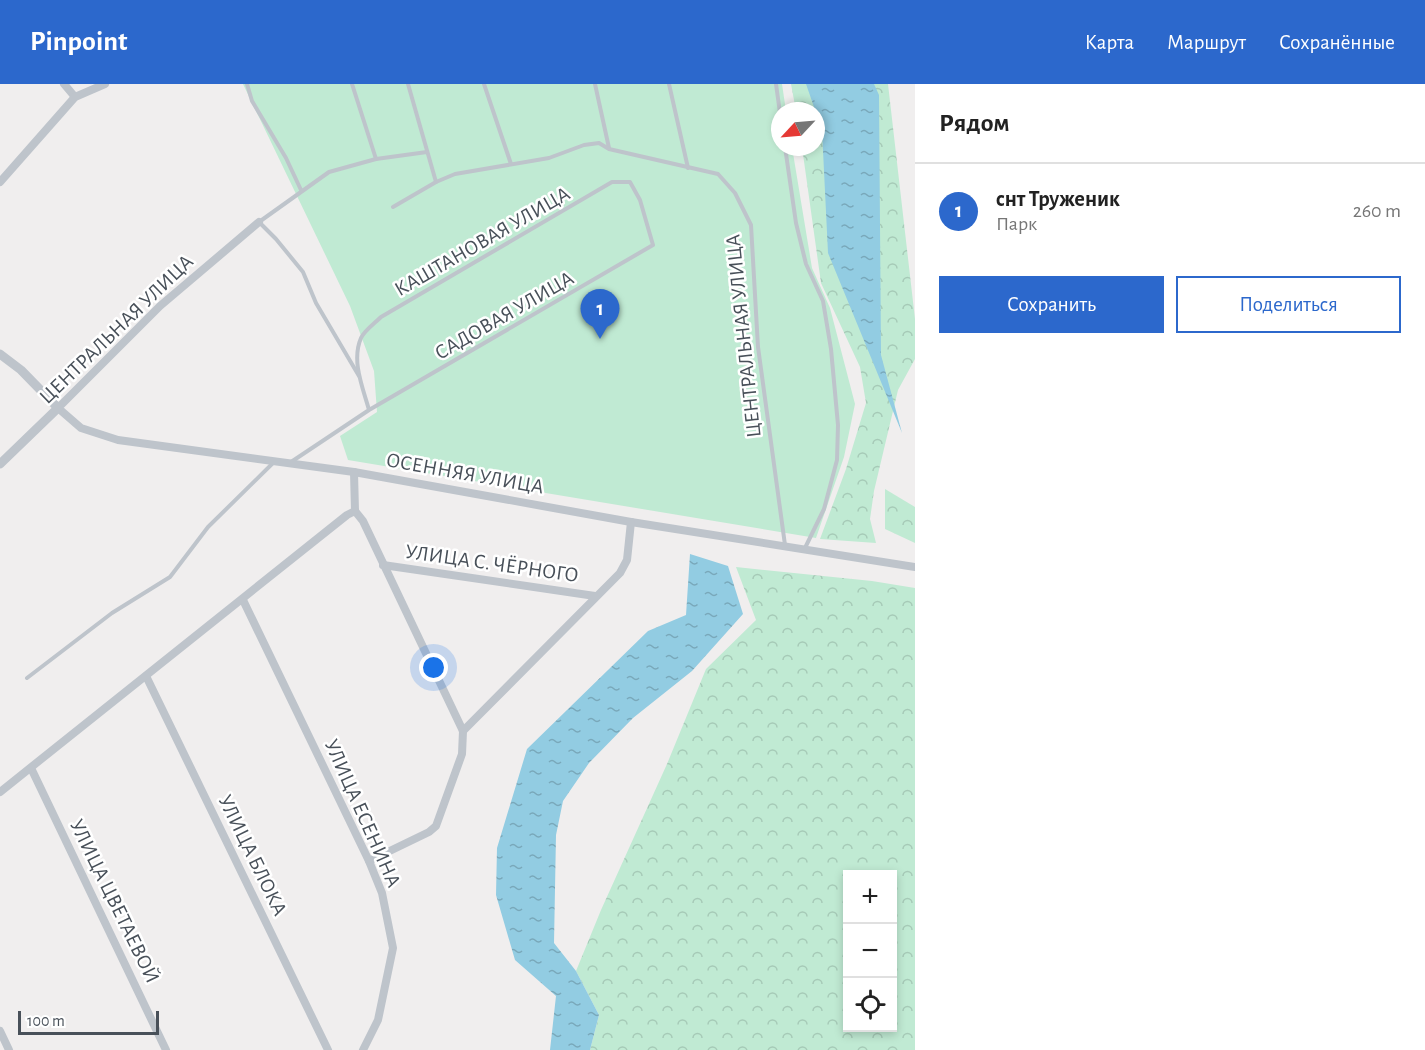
<!DOCTYPE html>
<html lang="ru">
<meta charset="utf-8">
<style>
body{margin:0;font-family:"Alegreya Sans",sans-serif;background:#f6f6f6;color:#222}
.controls{position:absolute;right:18px;bottom:18px;display:grid;overflow:hidden;border-radius:0px;box-shadow:0 3px 9px #0003}
.controls button{width:54px;height:54px;display:grid;place-items:center;padding:0;border:0;border-bottom:2px solid #e0e0e0;background:#fff;color:#222;font:30px sans-serif}
.compass{position:absolute;left:771px;top:18px;width:54px;height:54px;border-radius:50%;background:#fff;box-shadow:0 3px 9px #0003;rotate:244deg}
.scale{position:absolute;left:18px;bottom:15px;width:141px;box-sizing:border-box;padding-left:6px;border:3px solid #485059;border-top:0;font-size:16px;line-height:21px;white-space:nowrap;color:#485059;-webkit-text-stroke:4px #fff;paint-order:stroke}
.you{position:absolute;left:434px;top:584px;width:21px;height:21px;margin:-15px;border:4px solid #fff;border-radius:50%;background:#1a73e8;box-shadow:0 0 0 9px #1a73e833}
.badge{display:grid;place-items:center;width:39px;height:39px;border-radius:50%;background:#2c68cc;color:#fff;font-size:20px;font-weight:700}
.pin{position:absolute;translate:-50% -50px;filter:drop-shadow(0 2px 3px #0008)}
.pin::after{content:'';position:absolute;top:32px;width:21px;height:18px;background:inherit;clip-path:polygon(0 0,100% 0,50% 100%)}
.list{margin:0;padding:0;list-style:none}
h2{display:flex;justify-content:space-between;align-items:center;height:78px;margin:0;padding:0 24px;font-size:26px}
h2 small{font-size:20px;font-weight:400;color:#767676}
.list li{display:grid;grid-template-columns:39px 1fr auto;gap:18px;align-items:center;box-sizing:border-box;height:96px;padding:0 24px;border-top:2px solid #e0e0e0}
.list b{display:block;font-size:22px;white-space:nowrap}
.list p{margin:0;font-size:20px;white-space:nowrap;color:#767676}
.list em{font-size:20px;font-style:normal;color:#767676}
.actions{display:flex;gap:12px;padding:18px 24px}
.actions a{flex:1;padding:14px 0;border:2px solid #2c68cc;border-radius:0px;text-align:center;font-size:21px;color:#2c68cc}
.actions .main{background:#2c68cc;color:#fff}
.icon{flex:none;width:33px;height:33px;fill:none;stroke:currentColor;stroke-width:2;stroke-linecap:round;stroke-linejoin:round}
.map{position:relative;flex:none;width:915px;height:966px;overflow:hidden}
header{display:flex;align-items:center;gap:36px;box-sizing:border-box;height:84px;padding:0 30px;background:#2c68cc;color:#fff}
header strong{font-size:28px}
nav{display:flex;gap:33px;margin-inline-start:auto;font-size:21px}
main{display:flex}
aside{flex:1;background:#fff}
.map>svg:first-child{display:block}
.green{fill:#c0ead3}
.forest{fill:url(#forest-crowns);fill-rule:evenodd}
.water{fill:url(#water-ripples)}
.lines{fill:none;stroke-linecap:round;stroke-linejoin:round}
.service{stroke:#bec4cb;stroke-width:4}
.minor{stroke:#bec4cb;stroke-width:8}
.tertiary{stroke:#bec4cb;stroke-width:9}
.labels{text-anchor:middle;stroke-width:5;stroke-linejoin:round;paint-order:stroke}
.street-label{font-size:21px;fill:#485059;stroke:#fff}
</style>
<header>
<strong>Pinpoint</strong>
<nav><a>Карта</a><a>Маршрут</a><a>Сохранённые</a></nav>
</header>
<main>
<div class="map">
<svg width="915" height="966" viewBox="0 0 915 966">
<defs>
<pattern id="forest-crowns" width="20" height="18" patternUnits="userSpaceOnUse" patternTransform="scale(1.5)"><rect width="20" height="18" fill="#c0ead3"/><path d="M2 6a3 3 0 1 1 6 0M12 15a3 3 0 1 1 6 0" fill="none" stroke="#a6cab7"/></pattern>
<pattern id="water-ripples" width="26" height="14" patternUnits="userSpaceOnUse" patternTransform="scale(1.5)"><rect width="26" height="14" fill="#92cce2"/><path d="M2 4q2-2 4 0t4 0M15 11q2-2 4 0t4 0" fill="none" stroke="#79a8ba"/></pattern>
</defs>
<rect width="100%" height="100%" fill="#f0eeee"/>
<polygon class="green" points="243,0 782,0 786,27 780,27 780,63 792,63 812,184 830,224 855,320 844,373 816,454 348,376 340,352 377,328 374,287 350,222"/>
<g class="forest">
<polygon points="791,0 888,0 915,235 915,275 898,306 874,407 870,435 876,459 820,455 846,385 866,319 860,283 821,199 802,63 816,63 816,27 796,27"/>
<polygon points="885,405 915,423 915,459 885,445"/>
<path d="M736,483L872,497L915,504V966H590L599,931L576,887L601,826L667,680L706,585L756,536ZM848,790H892V944H848Z"/>
</g>
<g class="water">
<polygon points="806,0 874,0 879,11 881,271 902,349 828,169 822,46"/>
<polygon points="690,470 728,482 743,530 692,587 633,634 589,679 563,717 556,751 554,859 576,887 599,931 590,966 550,966 556,912 515,876 496,811 497,764 527,665 648,547 686,531"/>
</g>
<g class="lines">
<g class="service">
<polyline points="247,0 252,17 286,74 301,106"/>
<polyline points="352,0 376,75"/>
<polyline points="408,0 436,98"/>
<polyline points="484,0 511,80"/>
<polyline points="595,0 609,64"/>
<polyline points="669,0 688,84"/>
<polyline points="776,0 780,29"/>
<polyline points="785,63 796,139 806,180 823,217 831,265 838,341 837,376 824,425 804,466"/>
<polyline points="393,123 436,98 455,90 549,74 584,61 599,59 609,65 718,90 735,109 751,141 758,263 785,461"/>
<polyline points="359,292 316,219 303,188 276,155 259,138 329,88 376,75 427,68"/>
<path d="M291,378L369,326L653,161L640,116L630,98H612L381,233C375,239 364,247 361,254C351,277 363,304 369,326"/>
<polyline points="27,594 112,529 170,493 208,443 273,379"/>
</g>
<g class="minor">
<polyline points="64,0 75,13"/>
<polyline points="0,98 75,13 105,0"/>
<polyline points="259,138 160,222 58,324 81,344 118,356 354,388 631,438 915,483"/>
<polyline points="354,388 355,427"/>
<polyline points="355,427 363,437 463,647 462,670 436,742 429,748 369,777"/>
<polyline points="383,481 595,512"/>
<polyline points="243,516 369,777 382,809 393,864 378,936 363,966"/>
<polyline points="146,592 328,966"/>
<polyline points="463,647 620,489 627,476 631,438"/>
<polyline points="31,684 166,966"/>
<polyline points="0,708 347,431 355,427"/>
<polyline points="0,947 9,966"/>
</g>
<polyline class="tertiary" points="0,270 21,286 58,324 0,380"/>
</g>
<g class="labels">
<g class="street-label">
<text transform="translate(482 157) rotate(-30)" y="7">КАШТАНОВАЯ УЛИЦА</text>
<text transform="translate(504 231) rotate(-30)" y="7">САДОВАЯ УЛИЦА</text>
<text transform="translate(116 245) rotate(-44)" y="7">ЦЕНТРАЛЬНАЯ УЛИЦА</text>
<text transform="translate(743 252) rotate(-96)" y="7">ЦЕНТРАЛЬНАЯ УЛИЦА</text>
<text transform="translate(465 389) rotate(10)" y="7">ОСЕННЯЯ УЛИЦА</text>
<text transform="translate(492 479) rotate(8)" y="7">УЛИЦА С. ЧЁРНОГО</text>
<text transform="translate(363 729) rotate(66)" y="7">УЛИЦА ЕСЕНИНА</text>
<text transform="translate(253 771) rotate(64)" y="7">УЛИЦА БЛОКА</text>
<text transform="translate(115 817) rotate(64)" y="7">УЛИЦА ЦВЕТАЕВОЙ</text>
</g>
</g>
</svg>
<div class="controls">
<button>+</button>
<button>−</button>
<button><svg class="icon" aria-label="locate" viewBox="0 0 24 24"><circle cx="12" cy="12" r="6"/><path d="M12 2v4M12 18v4M2 12h4M18 12h4"/></svg></button>
</div>
<svg class="compass" viewBox="-18 -18 36 36"><path d="M0-13l5 13h-10z" fill="#e53935"/><path d="M0 13l5-13h-10z" fill="#767676"/></svg>
<div class="scale">100 m</div>
<div class="you"></div>
<div class="pin badge" style="left:600px;top:255px">1</div>
</div>
<aside>
<h2>Рядом<small></small></h2>
<ul class="list">
<li><span class="badge">1</span><div><b>снт Труженик</b><p>Парк</p></div><em>260 m</em></li>
</ul>
<div class="actions"><a class="main">Сохранить</a><a>Поделиться</a></div>
</aside>
</main>
